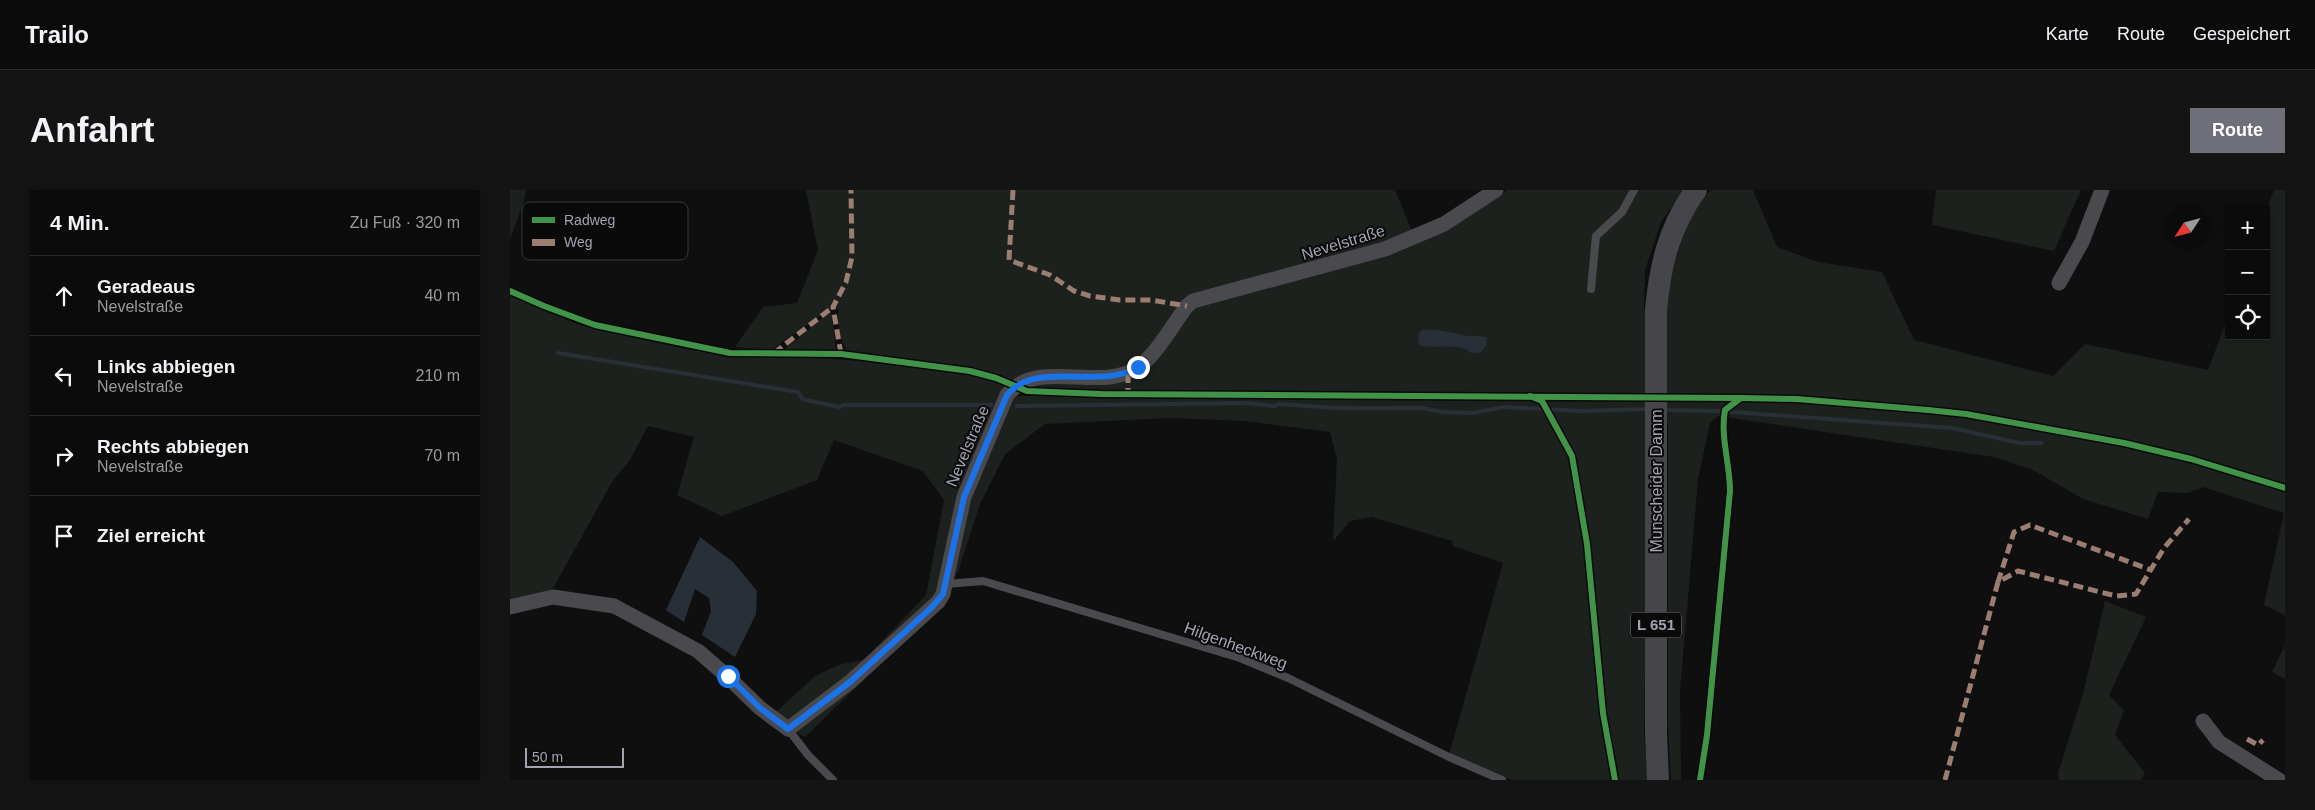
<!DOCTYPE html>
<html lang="de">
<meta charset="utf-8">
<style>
body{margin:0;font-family:Helvetica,sans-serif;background:#141415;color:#f1f3f6}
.controls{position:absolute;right:15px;top:15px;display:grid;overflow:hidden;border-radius:0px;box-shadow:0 2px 8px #0003}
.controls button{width:45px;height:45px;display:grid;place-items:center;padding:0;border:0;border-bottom:1px solid #2b2b2d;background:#0b0b0c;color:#f1f3f6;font:25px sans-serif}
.compass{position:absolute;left:1655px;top:15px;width:45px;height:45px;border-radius:50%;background:#0b0b0c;box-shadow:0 2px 8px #0003;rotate:234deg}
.scale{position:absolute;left:15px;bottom:12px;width:99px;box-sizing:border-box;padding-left:5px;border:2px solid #a1a3b0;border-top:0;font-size:14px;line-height:18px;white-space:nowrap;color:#a1a3b0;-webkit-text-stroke:4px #0a0a0b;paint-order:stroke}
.stop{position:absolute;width:15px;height:15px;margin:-11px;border:4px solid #1a73e8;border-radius:50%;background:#fff}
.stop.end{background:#1a73e8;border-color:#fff;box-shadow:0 1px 5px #0008}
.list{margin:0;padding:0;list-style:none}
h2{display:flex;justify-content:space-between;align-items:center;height:65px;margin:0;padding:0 20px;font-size:21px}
h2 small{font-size:16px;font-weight:400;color:#9a9b9d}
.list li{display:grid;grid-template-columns:32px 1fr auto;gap:15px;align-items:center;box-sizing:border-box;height:80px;padding:0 20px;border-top:1px solid #2b2b2d}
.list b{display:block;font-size:19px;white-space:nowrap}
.list p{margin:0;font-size:16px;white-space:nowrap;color:#9a9b9d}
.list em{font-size:16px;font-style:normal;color:#9a9b9d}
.icon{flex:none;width:28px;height:28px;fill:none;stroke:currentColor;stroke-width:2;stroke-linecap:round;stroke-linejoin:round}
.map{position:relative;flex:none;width:1775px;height:590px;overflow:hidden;border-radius:0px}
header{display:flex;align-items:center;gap:30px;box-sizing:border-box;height:70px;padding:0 25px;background:#0b0b0c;border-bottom:1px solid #2b2b2d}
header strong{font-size:24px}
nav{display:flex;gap:28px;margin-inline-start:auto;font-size:18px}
.intro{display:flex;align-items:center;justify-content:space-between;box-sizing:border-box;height:120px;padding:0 30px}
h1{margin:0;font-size:35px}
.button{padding:12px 22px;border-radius:0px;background:#6e6f78;color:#fff;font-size:18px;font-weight:700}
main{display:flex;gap:30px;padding:0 30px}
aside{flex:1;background:#0b0b0c;border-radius:0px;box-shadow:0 2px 8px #0003}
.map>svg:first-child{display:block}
.green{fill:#1c211d}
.water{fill:#282f36}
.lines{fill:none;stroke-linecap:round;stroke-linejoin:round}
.stream{stroke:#282f36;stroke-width:4}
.lane{stroke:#4a4a4e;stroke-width:8}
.street{stroke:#4a4a4e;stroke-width:15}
.primary{stroke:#46464a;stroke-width:22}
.quiet{stroke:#9b7d72;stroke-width:5;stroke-dasharray:10 5;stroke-linecap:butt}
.cycleway-casing{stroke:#0a0a0b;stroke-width:9}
.cycleway{stroke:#419447;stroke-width:6}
.route{stroke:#1a73e8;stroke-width:6}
.labels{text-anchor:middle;stroke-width:4;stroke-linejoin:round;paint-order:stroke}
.shield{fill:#0a0a0b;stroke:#74757e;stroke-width:1}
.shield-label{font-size:15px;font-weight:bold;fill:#a1a3b0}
.street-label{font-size:16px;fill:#a1a3b0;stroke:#0a0a0b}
.key{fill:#0a0a0b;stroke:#37383d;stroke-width:1}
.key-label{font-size:14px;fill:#a1a3b0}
</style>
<header>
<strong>Trailo</strong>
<nav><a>Karte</a><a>Route</a><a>Gespeichert</a></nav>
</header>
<div class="intro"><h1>Anfahrt</h1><a class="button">Route</a></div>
<main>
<aside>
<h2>4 Min.<small>Zu Fuß · 320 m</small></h2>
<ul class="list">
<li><svg class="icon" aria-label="ahead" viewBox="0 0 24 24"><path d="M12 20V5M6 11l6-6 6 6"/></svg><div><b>Geradeaus</b><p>Nevelstraße</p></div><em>40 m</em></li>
<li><svg class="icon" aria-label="left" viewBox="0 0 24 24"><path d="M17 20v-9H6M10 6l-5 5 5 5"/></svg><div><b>Links abbiegen</b><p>Nevelstraße</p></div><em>210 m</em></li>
<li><svg class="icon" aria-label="right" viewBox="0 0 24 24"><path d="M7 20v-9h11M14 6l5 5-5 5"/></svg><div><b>Rechts abbiegen</b><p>Nevelstraße</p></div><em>70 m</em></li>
<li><svg class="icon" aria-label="arrive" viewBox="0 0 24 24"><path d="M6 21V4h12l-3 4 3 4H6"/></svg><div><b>Ziel erreicht</b></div></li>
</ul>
</aside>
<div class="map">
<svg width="1775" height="590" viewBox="0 0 1775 590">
<rect width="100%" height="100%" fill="#0f0f10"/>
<g class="green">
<polygon points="0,0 16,0 14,11 0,49"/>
<path d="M296,0H885L902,41L875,56L844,65L727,97L680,107L672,113L669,123L632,172H638L686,112L876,62L955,26L997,0H1173L1151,32L1135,80L1134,120H1157L1158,98L1175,36L1197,4L1201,0H1243L1267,57L1308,72L1372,82L1404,150L1543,186L1575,154L1698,180L1719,124V146H1756V21L1764,0H1775V425L1754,415L1774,323L1693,297L1678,303L1648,302L1638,329L1573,309L1523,280L1484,267L1208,226L1200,233L1188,289L1170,502L1171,590H1161L1158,535V233H1135V280L1138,285L1134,547L1138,590H1002L939,565L993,373L943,356L942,351L862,327L840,331L823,351L827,269L820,242L736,231L659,228L535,234L495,264L470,314L449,379L433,413L295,547L278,538L265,523L305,486L331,474L354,470L416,405L434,310L413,281L324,250L307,290L212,326L167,305L184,247L138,236L120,270L102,292L41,402L0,410V106L70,135L180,160L353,171L450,183L498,195L506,206H523V185L505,190L459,179L338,162C329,148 327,135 329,119H320L261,160L225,157L253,117L287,113L308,60Z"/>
<polygon points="1426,0 1571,0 1544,61 1422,35"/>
<polygon points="319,123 322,124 326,161 272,161"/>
<polygon points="1595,411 1636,427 1599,505 1614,520 1605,545 1635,583 1631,590 1549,590 1548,583 1573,504"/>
<polygon points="1775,455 1775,489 1762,482"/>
</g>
<g class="water">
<path d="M912,140C927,139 939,142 953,145C961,147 969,145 977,148C977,154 974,163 967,163C961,164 957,159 952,158C939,155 924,158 911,156L908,152L909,143Z"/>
<polygon points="190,347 223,372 247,401 246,424 225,467 192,445 201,421 199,408 185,399 174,432 156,420"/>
</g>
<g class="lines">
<g class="stream">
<polyline points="48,163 288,202 292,209 329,217 334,215 482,215"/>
<polyline points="507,216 738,213 765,216 769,214 828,218 913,218 932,222 962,223 994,217 1071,221 1140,219"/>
<polyline points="1154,220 1210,221 1442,238 1510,253 1532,253"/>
</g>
<g class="lane">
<polyline points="1081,99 1086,46 1112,22 1124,0"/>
<polyline points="436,394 473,391 730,468 778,488 939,567 992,590"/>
<polyline points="278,539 298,565 323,590"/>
</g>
<g class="street">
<polyline points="1549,93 1572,52 1592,0"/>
<path d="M0,417L43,407L104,416L188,461L218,487L250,518L278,539L340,492L428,412L433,404L454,307L497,205C528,167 588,203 627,178C645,167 663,134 677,116L683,111L875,59L934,34L986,0"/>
<polyline points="1693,531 1709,552 1769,590"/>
</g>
<path class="primary" d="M1148,590L1146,544V120C1150,76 1159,37 1186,0"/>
<g class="quiet">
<polyline points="503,0 499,70 540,85 564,101 580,106 610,110 641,110 677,116"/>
<polyline points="264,163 323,117"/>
<polyline points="331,164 323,117 336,92 342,67 341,0"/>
<polyline points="618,183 618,204"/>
<polyline points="1488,392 1504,342 1520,335 1641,380"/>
<polyline points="1737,549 1748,555 1753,550"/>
<polyline points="1435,590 1488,392 1508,381 1606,406 1626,404 1654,358 1679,329"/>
</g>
<defs>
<g id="cycleway">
<polyline points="0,101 34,116 85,135 220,163 331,164 460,181 486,188 517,201 591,204 1231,208 1287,209 1418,220 1456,224 1614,253 1681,269 1775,298"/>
<polyline points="1020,206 1032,211 1062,266 1077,354 1093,523 1105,590"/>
<path d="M1190,590L1197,545L1220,301C1220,274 1210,246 1215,220L1231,208"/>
</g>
</defs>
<use href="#cycleway" class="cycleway-casing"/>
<use href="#cycleway" class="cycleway"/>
</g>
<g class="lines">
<path class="route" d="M218,486L250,518L278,539L340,492L422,417L433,404L454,307L497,205C527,169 588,201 628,177"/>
</g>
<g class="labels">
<rect class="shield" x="1121" y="422.5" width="50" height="25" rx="4"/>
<g class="shield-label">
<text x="1146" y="440">L 651</text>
</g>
<g class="street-label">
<text transform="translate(833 52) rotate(-17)" y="6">Nevelstraße</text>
<text transform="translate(457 256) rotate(-67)" y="6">Nevelstraße</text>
<text transform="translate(1146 291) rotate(-90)" y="6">Munscheider Damm</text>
<text transform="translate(726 455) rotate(20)" y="6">Hilgenheckweg</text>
</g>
</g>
<rect x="12" y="12" width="166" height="58" rx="8" class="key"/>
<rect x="22" y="27" width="23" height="6" fill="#419447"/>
<rect x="22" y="49" width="23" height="7" fill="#9b7d72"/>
<g class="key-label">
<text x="54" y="35">Radweg</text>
<text x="54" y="57">Weg</text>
</g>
</svg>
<div class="controls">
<button>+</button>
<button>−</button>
<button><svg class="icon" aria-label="locate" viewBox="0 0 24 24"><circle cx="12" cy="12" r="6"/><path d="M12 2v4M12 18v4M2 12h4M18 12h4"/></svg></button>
</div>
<svg class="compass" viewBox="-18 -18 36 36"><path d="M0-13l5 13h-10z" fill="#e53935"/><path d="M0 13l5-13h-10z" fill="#9a9b9d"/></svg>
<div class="scale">50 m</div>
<div class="stop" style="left:218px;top:486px"></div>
<div class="stop end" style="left:628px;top:177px"></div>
</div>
</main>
